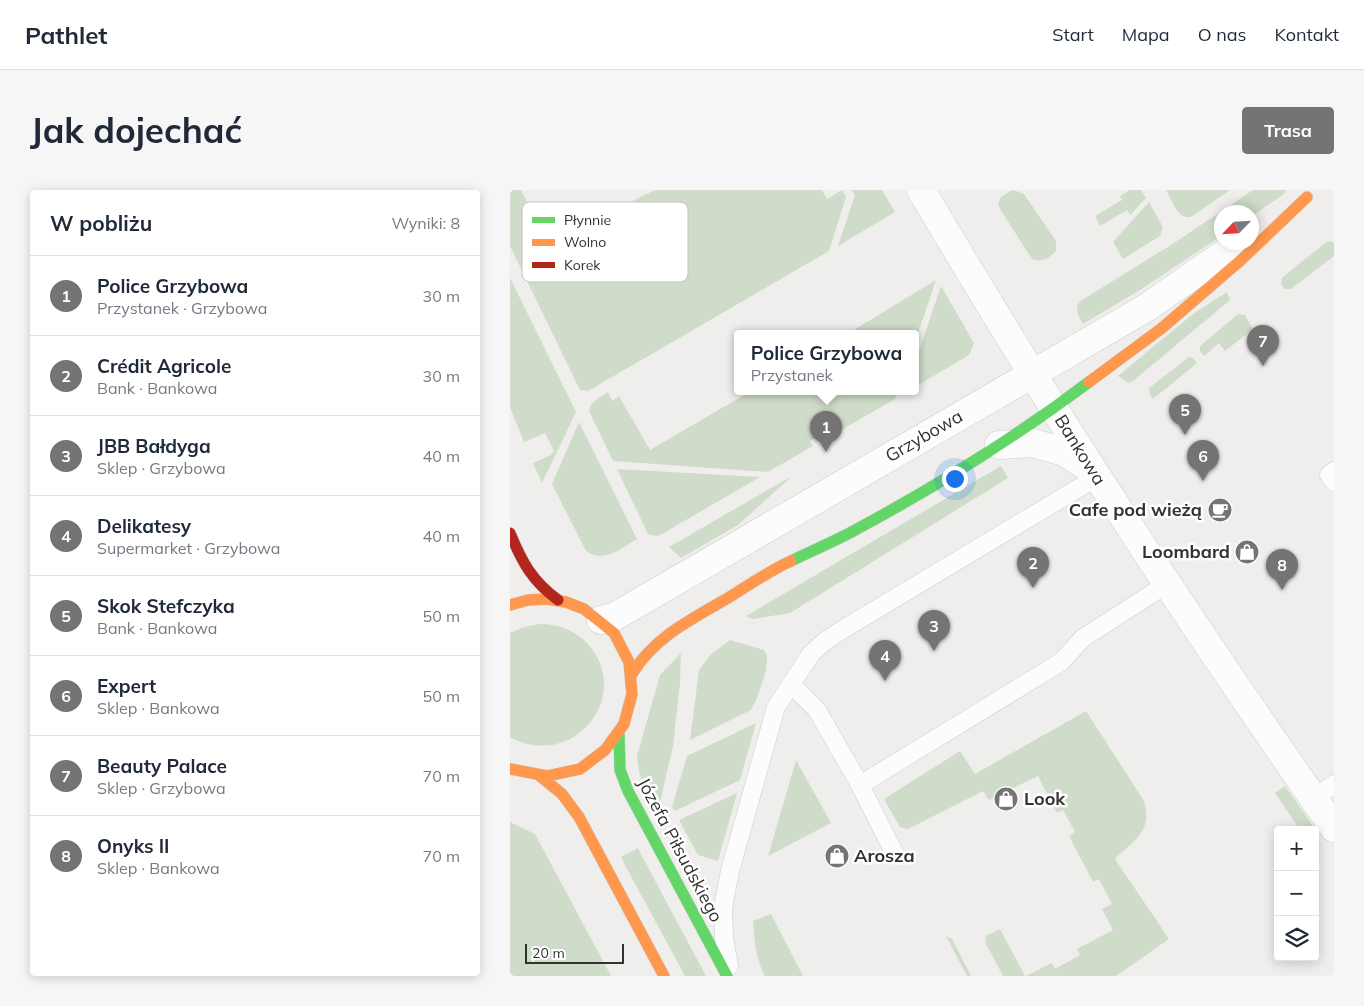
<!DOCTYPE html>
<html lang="pl">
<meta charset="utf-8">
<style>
body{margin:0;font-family:Mulish,sans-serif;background:#f6f6f7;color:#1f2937}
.controls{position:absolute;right:15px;bottom:15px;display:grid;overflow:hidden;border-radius:5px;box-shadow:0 2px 12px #0003}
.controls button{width:45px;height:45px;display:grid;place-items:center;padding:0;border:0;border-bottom:1px solid #e0e1e3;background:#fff;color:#1f2937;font:25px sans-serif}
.compass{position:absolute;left:704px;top:15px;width:45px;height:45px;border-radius:50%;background:#fff;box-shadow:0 2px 12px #0003;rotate:245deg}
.scale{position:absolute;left:15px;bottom:12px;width:99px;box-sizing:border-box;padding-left:5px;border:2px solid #343231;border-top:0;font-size:14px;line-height:18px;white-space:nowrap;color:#343231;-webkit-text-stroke:4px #fff;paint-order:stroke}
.you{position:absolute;left:444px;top:288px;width:18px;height:18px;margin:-12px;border:4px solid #fff;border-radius:50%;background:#1a73e8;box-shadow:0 0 0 8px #1a73e833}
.badge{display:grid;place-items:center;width:32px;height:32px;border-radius:50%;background:#767472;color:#fff;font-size:16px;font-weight:700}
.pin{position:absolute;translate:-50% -41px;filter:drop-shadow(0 1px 2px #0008)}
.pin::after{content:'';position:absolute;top:26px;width:18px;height:15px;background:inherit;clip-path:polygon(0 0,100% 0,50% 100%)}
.popup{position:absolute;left:224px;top:140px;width:185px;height:65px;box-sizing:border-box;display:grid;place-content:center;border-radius:5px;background:#fff;filter:drop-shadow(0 1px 4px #0005);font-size:16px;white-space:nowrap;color:#747a83}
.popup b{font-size:19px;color:#1f2937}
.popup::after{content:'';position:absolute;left:50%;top:100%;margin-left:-10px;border:10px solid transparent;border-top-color:#fff}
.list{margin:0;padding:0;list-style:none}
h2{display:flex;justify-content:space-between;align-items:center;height:65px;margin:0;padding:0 20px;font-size:21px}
h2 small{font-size:16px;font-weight:400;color:#747a83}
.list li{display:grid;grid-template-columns:32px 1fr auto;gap:15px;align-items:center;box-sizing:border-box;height:80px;padding:0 20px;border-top:1px solid #e0e1e3}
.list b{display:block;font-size:19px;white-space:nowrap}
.list p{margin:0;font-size:16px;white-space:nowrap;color:#747a83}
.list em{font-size:16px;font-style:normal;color:#747a83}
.icon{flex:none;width:28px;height:28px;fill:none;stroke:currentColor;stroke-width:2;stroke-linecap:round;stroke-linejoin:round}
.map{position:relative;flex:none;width:824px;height:786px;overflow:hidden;border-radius:5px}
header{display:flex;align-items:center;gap:30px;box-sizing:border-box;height:70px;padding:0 25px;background:#fff;border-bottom:1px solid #e0e1e3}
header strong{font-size:24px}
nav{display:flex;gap:28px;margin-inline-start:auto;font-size:18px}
.intro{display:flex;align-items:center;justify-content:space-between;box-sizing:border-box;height:120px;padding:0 30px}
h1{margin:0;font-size:35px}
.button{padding:12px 22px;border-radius:5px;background:#767472;color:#fff;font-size:18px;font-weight:700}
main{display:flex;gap:30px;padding:0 30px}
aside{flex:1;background:#fff;border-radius:5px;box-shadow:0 2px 12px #0003}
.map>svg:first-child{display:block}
.green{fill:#cedcc9}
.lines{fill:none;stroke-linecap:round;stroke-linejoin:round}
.lane-casing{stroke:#cecccb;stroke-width:19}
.street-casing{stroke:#cecccb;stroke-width:29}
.fast-casing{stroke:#cecccb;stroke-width:12}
.slow-casing{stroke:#cecccb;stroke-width:12}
.jam-casing{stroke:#cecccb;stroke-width:12}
.lane{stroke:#fdfcfc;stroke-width:18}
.street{stroke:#fdfcfc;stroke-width:28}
.fast{stroke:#63d668;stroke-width:11}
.slow{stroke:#ff974d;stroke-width:11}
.jam{stroke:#b3261e;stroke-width:11}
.labels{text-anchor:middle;stroke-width:5;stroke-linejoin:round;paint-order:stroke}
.street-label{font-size:18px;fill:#343231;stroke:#fff}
.poi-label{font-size:18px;font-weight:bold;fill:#343231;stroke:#fff;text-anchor:end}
.key{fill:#fff;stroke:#c2c2c1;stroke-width:1}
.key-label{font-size:14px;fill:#343231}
</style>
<header>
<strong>Pathlet</strong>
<nav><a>Start</a><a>Mapa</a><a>O nas</a><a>Kontakt</a></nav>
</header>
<div class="intro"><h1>Jak dojechać</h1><a class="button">Trasa</a></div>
<main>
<aside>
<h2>W pobliżu<small>Wyniki: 8</small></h2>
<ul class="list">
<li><span class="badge">1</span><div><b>Police Grzybowa</b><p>Przystanek · Grzybowa</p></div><em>30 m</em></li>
<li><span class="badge">2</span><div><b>Crédit Agricole</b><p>Bank · Bankowa</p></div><em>30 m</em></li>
<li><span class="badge">3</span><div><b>JBB Bałdyga</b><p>Sklep · Grzybowa</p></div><em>40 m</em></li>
<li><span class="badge">4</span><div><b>Delikatesy</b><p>Supermarket · Grzybowa</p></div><em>40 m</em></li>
<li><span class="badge">5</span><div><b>Skok Stefczyka</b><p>Bank · Bankowa</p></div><em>50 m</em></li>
<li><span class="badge">6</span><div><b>Expert</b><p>Sklep · Bankowa</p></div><em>50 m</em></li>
<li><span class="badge">7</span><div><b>Beauty Palace</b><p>Sklep · Grzybowa</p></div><em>70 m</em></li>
<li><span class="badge">8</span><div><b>Onyks II</b><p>Sklep · Bankowa</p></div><em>70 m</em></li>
</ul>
</aside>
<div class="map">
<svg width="824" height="786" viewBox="0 0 824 786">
<rect width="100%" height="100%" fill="#f0eeec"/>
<g class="green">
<polygon points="0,0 11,0 38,53 145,0 312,0 317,9 332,0 336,7 319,61 78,201 70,200 0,56"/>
<polygon points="342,0 372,0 385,22 328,56 345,5"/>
<path d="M503,0L514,4L546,51V61C539,69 532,73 522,69L490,19L488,14L491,7Z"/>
<polygon points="620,0 631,0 636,8 620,25 617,20 590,36 585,26 612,10 610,6"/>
<path d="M656,0H720L681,27C667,29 662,10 656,0Z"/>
<path d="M743,0H776L774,4L742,26V22H712L711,46L630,100L573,134C568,126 563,117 572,110L661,55Z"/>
<polygon points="639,12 653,37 650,46 613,69 603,52"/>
<polygon points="820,51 824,53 824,66 781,99 775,99 771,94 772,88 816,52"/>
<polygon points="0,88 66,222 32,293 23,273 41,265 44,261 35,243 14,252 0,217"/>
<polygon points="426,90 405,152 405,143 339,143"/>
<polygon points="431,96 464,153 459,165 405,197 405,173"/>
<polygon points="717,102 720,110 623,191 618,193 608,186 683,124"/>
<polygon points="728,124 735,125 743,139 715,161 709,153 694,166 690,161 690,156"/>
<polygon points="679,167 683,168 687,173 643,209 640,205 639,198"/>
<path d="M241,201H388L385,209L321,246L317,241L300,251L303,256L258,282L103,271L79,221C80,211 89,208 98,202L102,211L109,206L140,260Z"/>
<path d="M69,232L127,349C111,358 94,374 76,361L42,294Z"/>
<polygon points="491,276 498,288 280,423 243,429 236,426"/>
<polygon points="107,279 250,287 150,345 145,346 138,344"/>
<polygon points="282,286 228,335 171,368 159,357"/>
<path d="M30,434C47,434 64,440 76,452C126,504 63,582 0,547V443L14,437Z"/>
<polygon points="220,450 254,460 257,466 256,481 247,508 241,520 180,550 189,480 200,465"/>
<polygon points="171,463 170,493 163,556 148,621 134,596 129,582 127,566 150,485"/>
<path d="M576,521L634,611C643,643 624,649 605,669L659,749L606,786H516L542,773L545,779L570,765L567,759L603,740L592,719L602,714L589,689L583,692L559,646L565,642L553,620L547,623L528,586L479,610L473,601L398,639L390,637L374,609L450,561L465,584Z"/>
<polygon points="246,533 230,590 165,621 162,617 177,566"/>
<polygon points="286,570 321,633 258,666"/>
<polygon points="775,596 803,636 804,640 790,640 765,603"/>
<polygon points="227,603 208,671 188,665 169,630"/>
<polygon points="0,632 25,644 101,786 0,786"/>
<polygon points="128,658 134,670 196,786 175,786 117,679 111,667"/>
<path d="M261,724L293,786H255C246,769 244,750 243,731Z"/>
<polygon points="490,739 515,786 493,786 475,752 476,746"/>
<polygon points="436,746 442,749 461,786 457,786"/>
</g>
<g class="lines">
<defs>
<g id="lane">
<polyline points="824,281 819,285 824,292"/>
<polyline points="281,494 307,520 350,595 551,472 573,448 657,394"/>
<polyline points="350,595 385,664"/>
<polyline points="804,609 824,594"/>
<polyline points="219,776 214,748 213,718 220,681 266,517 301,464 315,451 335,438 587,287"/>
</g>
<g id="street">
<path d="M411,0C468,96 526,192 587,286C663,405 743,522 824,638"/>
<polyline points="489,255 523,253 554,262 579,278"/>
<polyline points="91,430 104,427 116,420 636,118 731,52"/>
</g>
<g id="fast">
<path d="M281,371C303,360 326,351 347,339C427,296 506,247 579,192"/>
<polyline points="109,545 110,580 118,601 217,786"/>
</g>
<g id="slow">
<polyline points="579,192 652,138 731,70 797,7"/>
<polyline points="0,415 18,410 37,409 56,412 74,419 104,443 119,472 122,504 114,534 95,560 70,579 37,586 0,579"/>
<path d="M122,484C144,447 182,429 218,408C239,395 259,381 281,371"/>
<polyline points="30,586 52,604 69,627 154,786"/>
</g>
<path id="jam" d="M0,343C12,372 22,391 48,410"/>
</defs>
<use href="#lane" class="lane-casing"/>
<use href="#street" class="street-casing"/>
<use href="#fast" class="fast-casing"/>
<use href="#slow" class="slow-casing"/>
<use href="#jam" class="jam-casing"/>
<use href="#lane" class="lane"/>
<use href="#street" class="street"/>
<use href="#fast" class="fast"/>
<use href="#slow" class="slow"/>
<use href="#jam" class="jam"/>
</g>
<defs>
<symbol id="cafe-disc" viewBox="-11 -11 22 22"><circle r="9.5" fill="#767472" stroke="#fff"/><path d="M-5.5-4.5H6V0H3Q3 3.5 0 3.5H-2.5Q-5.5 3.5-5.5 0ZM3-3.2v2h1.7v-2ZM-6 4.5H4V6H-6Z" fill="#fff"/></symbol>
<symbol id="shop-disc" viewBox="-11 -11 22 22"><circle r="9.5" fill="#767472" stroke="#fff"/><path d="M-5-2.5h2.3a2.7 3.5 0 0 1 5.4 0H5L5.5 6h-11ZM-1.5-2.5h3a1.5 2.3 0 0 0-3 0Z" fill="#fff"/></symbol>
</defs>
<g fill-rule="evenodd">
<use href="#cafe-disc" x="696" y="306" width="28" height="28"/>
<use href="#shop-disc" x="723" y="348" width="28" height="28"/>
<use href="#shop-disc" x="482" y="595" width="28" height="28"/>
<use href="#shop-disc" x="313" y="652" width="28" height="28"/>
</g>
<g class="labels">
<g class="street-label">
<text transform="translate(414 246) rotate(-30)" y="6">Grzybowa</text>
<text transform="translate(570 260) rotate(58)" y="6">Bankowa</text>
<text transform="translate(170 660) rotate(62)" y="6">Józefa Piłsudskiego</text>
</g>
<g class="poi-label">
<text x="692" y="326">Cafe pod wieżą</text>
<text x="720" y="368">Loombard</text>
<text x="514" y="615" text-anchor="start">Look</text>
<text x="344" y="672" text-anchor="start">Arosza</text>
</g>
</g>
<rect x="12" y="12" width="166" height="80" rx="8" class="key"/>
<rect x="22" y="27" width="23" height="6" fill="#63d668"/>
<rect x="22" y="49" width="23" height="7" fill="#ff974d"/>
<rect x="22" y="72" width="23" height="6" fill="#b3261e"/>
<g class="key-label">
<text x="54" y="35">Płynnie</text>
<text x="54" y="57">Wolno</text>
<text x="54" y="80">Korek</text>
</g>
</svg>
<div class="controls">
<button>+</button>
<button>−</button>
<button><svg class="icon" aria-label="layers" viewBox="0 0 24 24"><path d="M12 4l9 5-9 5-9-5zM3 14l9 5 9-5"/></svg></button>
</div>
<svg class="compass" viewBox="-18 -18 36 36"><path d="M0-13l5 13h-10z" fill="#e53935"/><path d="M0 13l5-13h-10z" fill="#747a83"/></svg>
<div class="scale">20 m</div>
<div class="you"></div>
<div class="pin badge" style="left:316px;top:262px">1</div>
<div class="popup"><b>Police Grzybowa</b>Przystanek</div>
<div class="pin badge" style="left:523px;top:398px">2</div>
<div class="pin badge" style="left:424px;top:461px">3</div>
<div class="pin badge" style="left:375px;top:491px">4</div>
<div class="pin badge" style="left:675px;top:245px">5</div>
<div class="pin badge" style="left:693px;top:291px">6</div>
<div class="pin badge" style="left:753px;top:176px">7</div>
<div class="pin badge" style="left:772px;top:400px">8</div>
</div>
</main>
